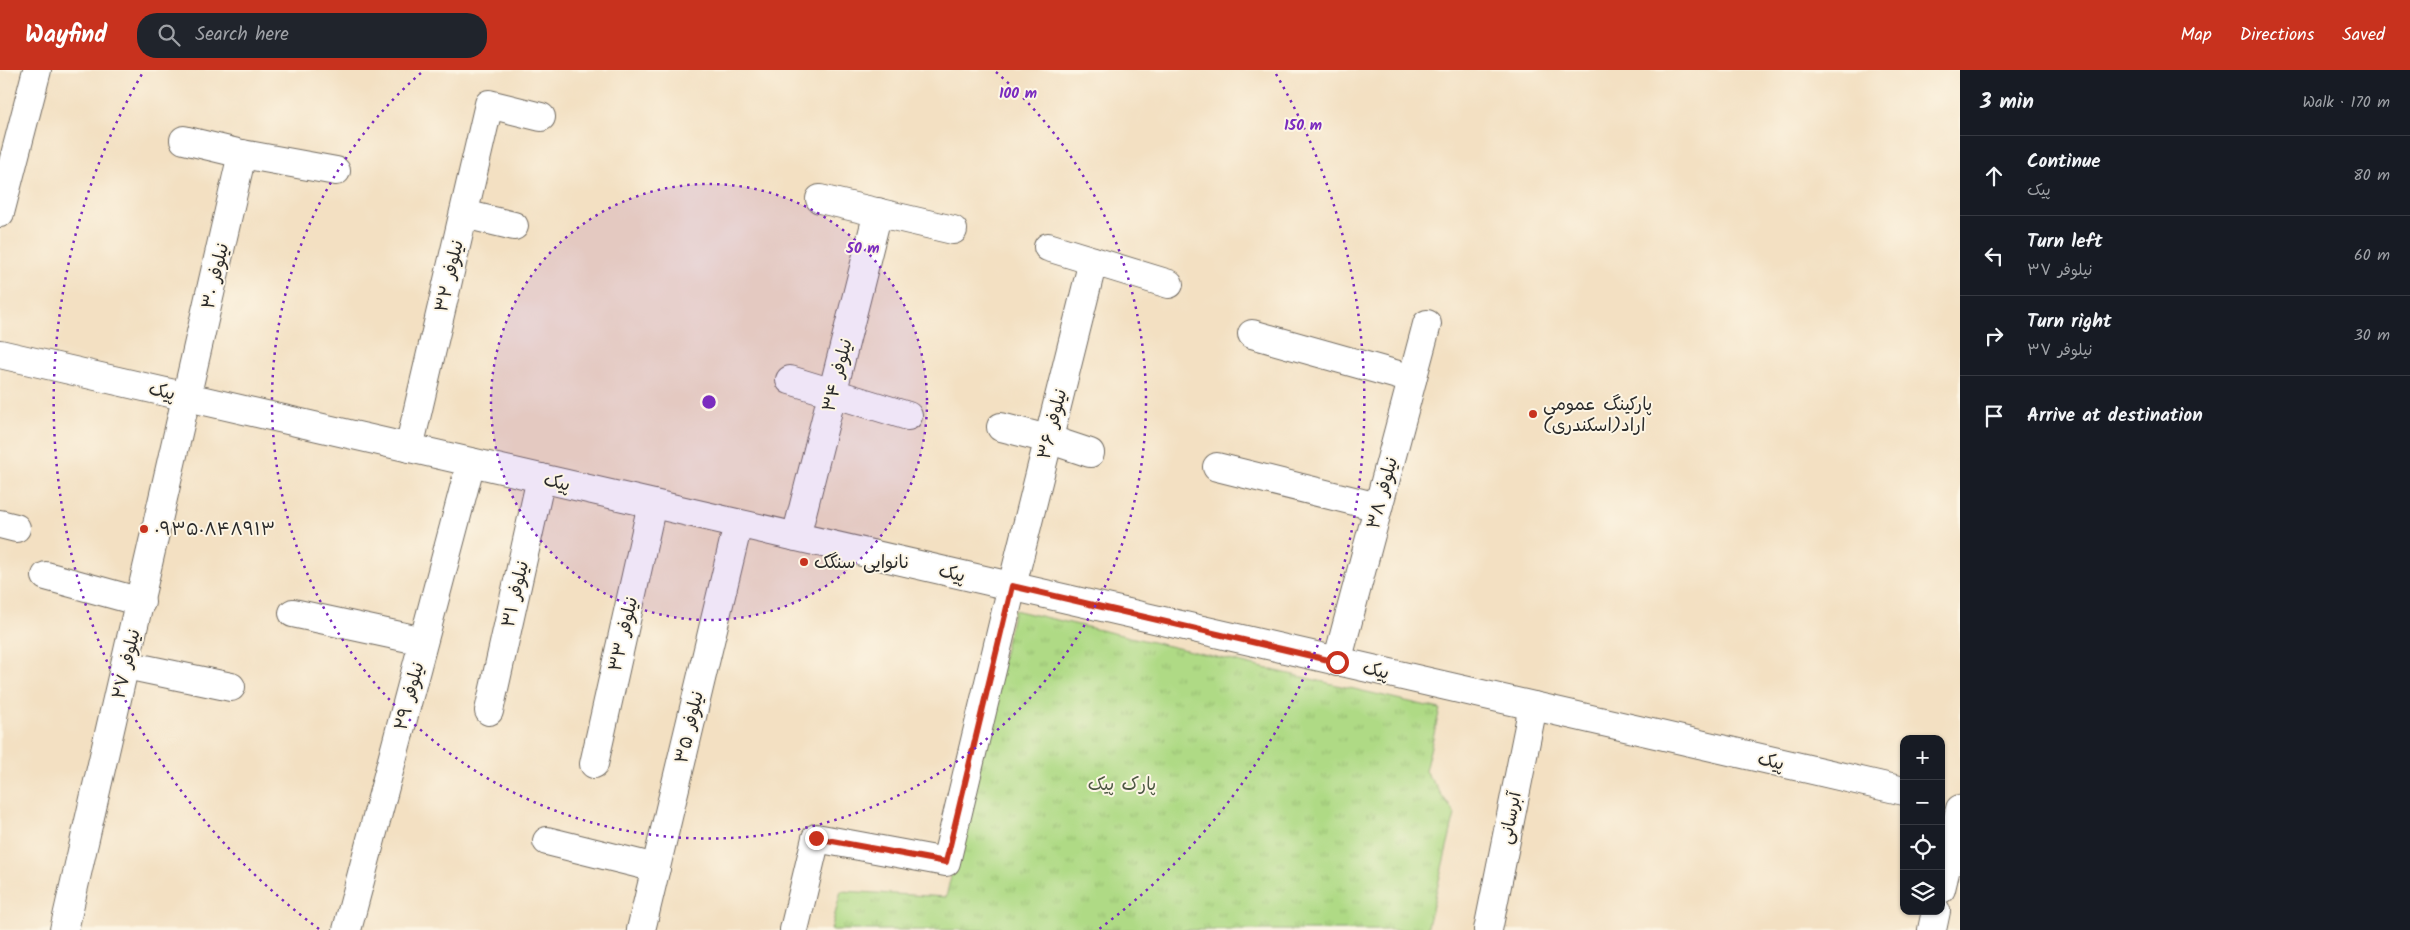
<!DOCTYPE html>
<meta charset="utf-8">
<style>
body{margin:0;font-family:Kalam,"Playpen Sans Arabic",sans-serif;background:#20242c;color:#f1f3f6}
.controls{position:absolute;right:15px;bottom:15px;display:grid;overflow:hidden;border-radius:10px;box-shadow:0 1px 4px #0004}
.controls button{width:45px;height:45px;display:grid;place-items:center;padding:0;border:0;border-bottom:1px solid #363941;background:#171b24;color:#f1f3f6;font:25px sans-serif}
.stop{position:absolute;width:15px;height:15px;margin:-11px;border:4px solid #c8321e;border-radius:50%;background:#fff}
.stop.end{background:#c8321e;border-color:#fff;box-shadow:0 1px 5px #0008}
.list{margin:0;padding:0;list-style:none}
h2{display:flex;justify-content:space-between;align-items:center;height:65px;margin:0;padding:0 20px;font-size:21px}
h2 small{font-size:16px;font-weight:400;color:#9ea1a6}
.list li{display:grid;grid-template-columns:32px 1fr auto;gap:15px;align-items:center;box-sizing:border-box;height:80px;padding:0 20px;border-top:1px solid #363941}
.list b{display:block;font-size:19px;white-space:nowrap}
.list p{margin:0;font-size:16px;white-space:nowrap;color:#9ea1a6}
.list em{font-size:16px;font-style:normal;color:#9ea1a6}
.icon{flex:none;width:28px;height:28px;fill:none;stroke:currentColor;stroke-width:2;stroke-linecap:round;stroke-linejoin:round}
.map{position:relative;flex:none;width:1960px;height:860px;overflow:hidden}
header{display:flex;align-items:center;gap:30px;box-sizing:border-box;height:70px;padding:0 25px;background:#c8321e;color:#fff}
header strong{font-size:24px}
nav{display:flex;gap:28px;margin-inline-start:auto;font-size:18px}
.search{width:350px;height:45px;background:#20242c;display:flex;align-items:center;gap:12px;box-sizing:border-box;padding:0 18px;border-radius:20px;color:#9ea1a6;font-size:19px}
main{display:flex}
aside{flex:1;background:#171b24}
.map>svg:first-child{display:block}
.park{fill:url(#park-tufts);stroke:#6d8258}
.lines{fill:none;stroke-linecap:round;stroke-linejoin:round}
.minor-casing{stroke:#716a60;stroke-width:30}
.minor{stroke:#fff;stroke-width:28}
.route{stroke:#c8321e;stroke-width:6}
.ring{fill:none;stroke:#7b2cbf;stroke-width:2.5;stroke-dasharray:2.5 5}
.poi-dot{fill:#c8321e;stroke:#fcf5e5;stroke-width:2}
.labels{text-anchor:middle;stroke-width:4;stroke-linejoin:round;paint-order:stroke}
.street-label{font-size:18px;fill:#2b2b2b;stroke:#fcf5e5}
.poi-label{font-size:18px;fill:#2b2b2b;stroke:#fcf5e5;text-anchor:start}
.park-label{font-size:18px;fill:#4c5742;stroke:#fcf5e5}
.centre{fill:#7b2cbf;stroke:#fcf5e5;stroke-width:2.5}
.ring-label{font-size:15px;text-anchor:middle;font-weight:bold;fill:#7b2cbf;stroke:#fcf5e5;stroke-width:4;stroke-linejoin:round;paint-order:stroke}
</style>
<header>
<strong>Wayfind</strong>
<div class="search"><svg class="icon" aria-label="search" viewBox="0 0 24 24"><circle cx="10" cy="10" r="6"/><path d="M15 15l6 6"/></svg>Search here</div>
<nav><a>Map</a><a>Directions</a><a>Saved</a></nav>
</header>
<main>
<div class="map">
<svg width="1960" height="860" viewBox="0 0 1960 860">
<defs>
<pattern id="park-tufts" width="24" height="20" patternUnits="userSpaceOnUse" patternTransform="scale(1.25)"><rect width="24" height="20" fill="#afda85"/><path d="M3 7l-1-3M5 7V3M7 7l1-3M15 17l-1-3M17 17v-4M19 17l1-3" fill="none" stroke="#97bb73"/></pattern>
</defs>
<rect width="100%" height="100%" fill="#fcf5e5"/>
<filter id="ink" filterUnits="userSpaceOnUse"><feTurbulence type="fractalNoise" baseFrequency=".02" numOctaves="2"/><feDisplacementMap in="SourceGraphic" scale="10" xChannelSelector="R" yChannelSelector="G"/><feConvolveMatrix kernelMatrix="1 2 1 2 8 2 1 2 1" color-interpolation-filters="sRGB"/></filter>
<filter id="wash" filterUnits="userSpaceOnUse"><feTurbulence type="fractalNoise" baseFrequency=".0096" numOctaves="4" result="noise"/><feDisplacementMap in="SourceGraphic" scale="20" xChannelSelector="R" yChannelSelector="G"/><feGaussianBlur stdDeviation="1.12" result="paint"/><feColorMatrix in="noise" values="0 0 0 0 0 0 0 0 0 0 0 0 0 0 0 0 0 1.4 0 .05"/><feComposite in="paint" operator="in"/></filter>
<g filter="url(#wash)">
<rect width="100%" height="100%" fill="#f3e0c2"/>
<polygon class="park" points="1014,540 1440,639 1425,701 1455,744 1427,860 831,860 841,821 946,827"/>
</g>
<g filter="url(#ink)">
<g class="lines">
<defs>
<g id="minor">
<polyline points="184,70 242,84 336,101"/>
<polyline points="820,129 953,160"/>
<polyline points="0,143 37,0"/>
<polyline points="464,144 514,156"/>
<polyline points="1048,177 1169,214"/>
<polyline points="1252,264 1412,309"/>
<polyline points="0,284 1904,721"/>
<polyline points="790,310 908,346"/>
<polyline points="1001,357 1048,369 1090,383"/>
<polyline points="409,378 489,34 541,47"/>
<polyline points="1217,397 1378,437"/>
<polyline points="0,454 16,458"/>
<polyline points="796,467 878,142"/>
<polyline points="46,506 141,532"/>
<polyline points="293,543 423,571"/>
<polyline points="1337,592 1427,254"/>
<polyline points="126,595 231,617"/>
<polyline points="489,641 541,408"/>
<polyline points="594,694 652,434"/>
<polyline points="547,771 656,798"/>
<polyline points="1941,819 1960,739"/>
<polyline points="64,860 242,84"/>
<polyline points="347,860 471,392"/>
<polyline points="641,860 738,454"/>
<polyline points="794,860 816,768 946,792 1012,516 1093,191"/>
<polyline points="1488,860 1533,636"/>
<polyline points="1932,860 1936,841"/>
</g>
</defs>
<use href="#minor" class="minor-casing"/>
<use href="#minor" class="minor"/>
</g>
</g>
<g class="lines" filter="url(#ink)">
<polyline class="route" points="816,768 946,792 1012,516 1337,592"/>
</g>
<circle cx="709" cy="332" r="218" fill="#7b2cbf" fill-opacity=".12"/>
<g class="ring">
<circle cx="709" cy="332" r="218"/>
<path d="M996 2A437 437 0 1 1 422 2"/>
<path d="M319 859A655 655 0 0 1 142 4M1276 4A655 655 0 0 1 1099 859"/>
</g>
<g class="poi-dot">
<circle cx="1533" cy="344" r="5"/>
<circle cx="144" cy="459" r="5"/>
<circle cx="804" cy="492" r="5"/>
</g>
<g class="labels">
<g class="street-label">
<text transform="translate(215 206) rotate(-77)" y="6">نیلوفر ۳۰</text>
<text transform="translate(449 206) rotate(-77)" y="6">نیلوفر ۳۲</text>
<text transform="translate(837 305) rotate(-76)" y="6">نیلوفر ۳۴</text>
<text transform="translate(162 321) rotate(13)" y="6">پیک</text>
<text transform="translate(1052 354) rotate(-76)" y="6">نیلوفر ۳۶</text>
<text transform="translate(557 412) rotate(13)" y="6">پیک</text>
<text transform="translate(1382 423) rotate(-75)" y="6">نیلوفر ۳۸</text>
<text transform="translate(952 503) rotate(13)" y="6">پیک</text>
<text transform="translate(515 524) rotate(-77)" y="6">نیلوفر ۳۱</text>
<text transform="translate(623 564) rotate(-77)" y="6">نیلوفر ۳۳</text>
<text transform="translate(126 594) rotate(-77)" y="6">نیلوفر ۲۷</text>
<text transform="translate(1376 600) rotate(13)" y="6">پیک</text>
<text transform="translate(409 626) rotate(-75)" y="6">نیلوفر ۲۹</text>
<text transform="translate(689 657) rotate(-77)" y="6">نیلوفر ۳۵</text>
<text transform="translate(1771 691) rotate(13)" y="6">پیک</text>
<text transform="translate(1510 748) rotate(-79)" y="6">آبرسانی</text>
</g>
<g class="poi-label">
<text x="1543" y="340">پارکینگ عمومی<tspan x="1543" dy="21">اراد(اسکندری)</tspan></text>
<text x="154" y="465">۰۹۳۵۰۸۴۸۹۱۳</text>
<text x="814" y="498">نانوایی سنگک</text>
</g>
<g class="park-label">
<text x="1122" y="720">پارک پیک</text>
</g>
</g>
<circle cx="709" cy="332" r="8" class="centre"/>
<g class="ring-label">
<text x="1018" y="28">100 m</text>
<text x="1303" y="60">150 m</text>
<text x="863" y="183">50 m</text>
</g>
</svg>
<div class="controls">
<button>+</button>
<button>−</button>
<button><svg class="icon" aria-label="locate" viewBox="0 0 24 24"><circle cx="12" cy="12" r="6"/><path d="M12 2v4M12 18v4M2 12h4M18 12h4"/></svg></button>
<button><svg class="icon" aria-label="layers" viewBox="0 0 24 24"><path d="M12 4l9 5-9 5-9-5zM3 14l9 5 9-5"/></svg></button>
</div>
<div class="stop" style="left:1337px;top:592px"></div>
<div class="stop end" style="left:816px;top:768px"></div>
</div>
<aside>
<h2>3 min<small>Walk · 170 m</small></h2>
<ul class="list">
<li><svg class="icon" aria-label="ahead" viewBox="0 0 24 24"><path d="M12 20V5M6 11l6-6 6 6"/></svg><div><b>Continue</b><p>پیک</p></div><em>80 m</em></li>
<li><svg class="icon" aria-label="left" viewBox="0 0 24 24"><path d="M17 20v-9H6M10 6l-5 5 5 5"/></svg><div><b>Turn left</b><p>نیلوفر ۳۷</p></div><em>60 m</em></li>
<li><svg class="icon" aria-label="right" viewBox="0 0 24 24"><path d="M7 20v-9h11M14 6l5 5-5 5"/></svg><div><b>Turn right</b><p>نیلوفر ۳۷</p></div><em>30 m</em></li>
<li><svg class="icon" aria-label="arrive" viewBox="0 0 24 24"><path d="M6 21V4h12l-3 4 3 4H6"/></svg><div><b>Arrive at destination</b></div></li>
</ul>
</aside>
</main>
